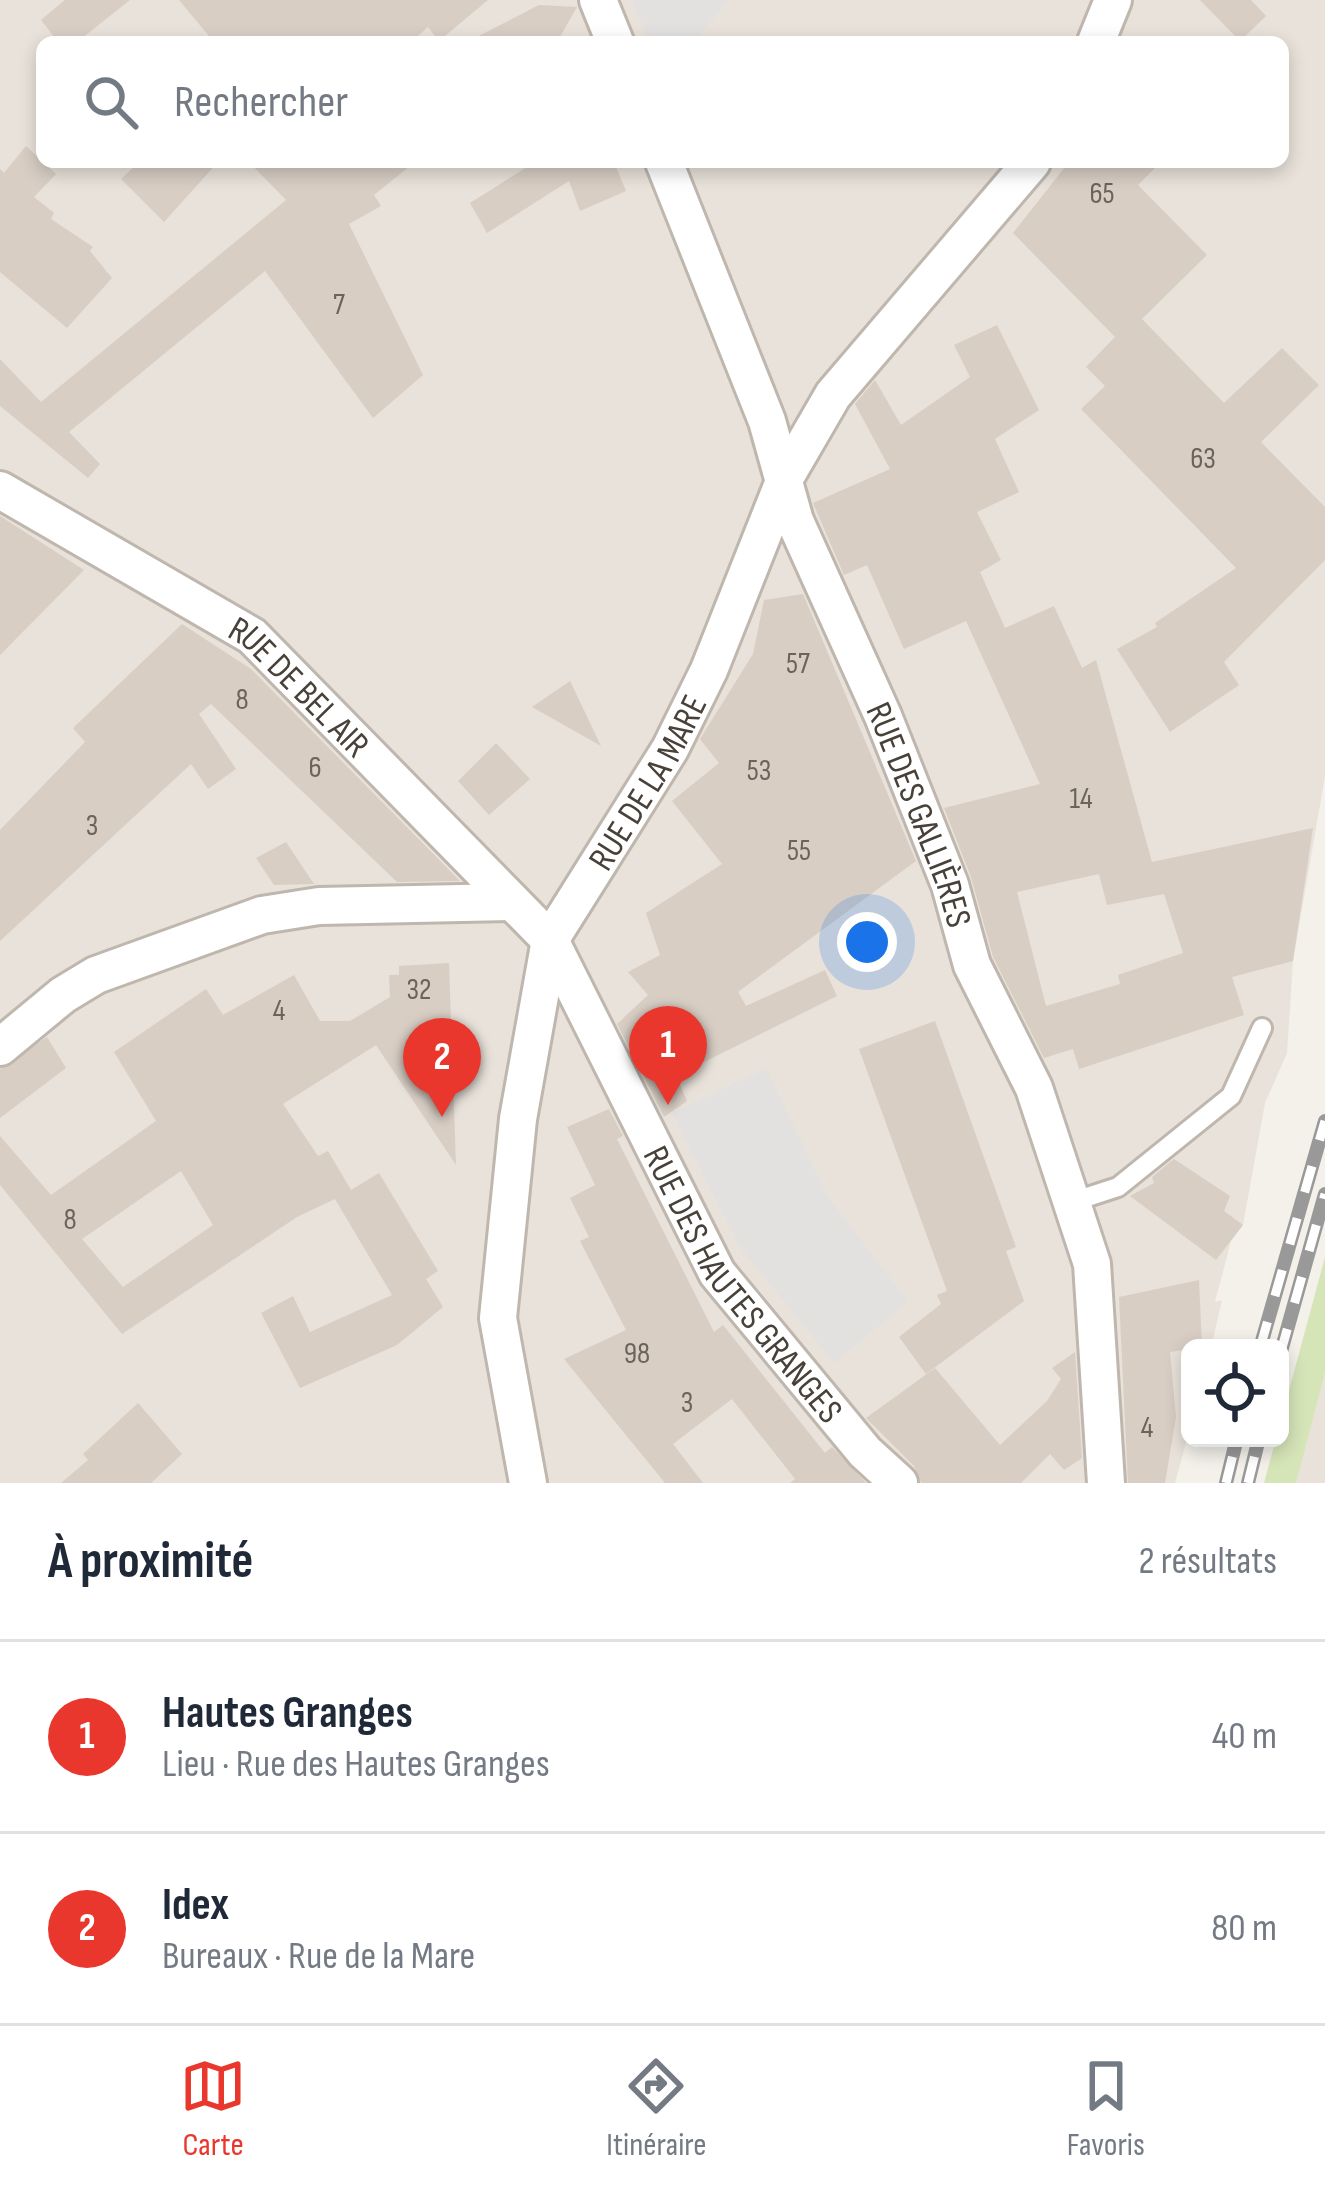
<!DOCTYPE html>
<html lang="fr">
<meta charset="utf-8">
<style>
body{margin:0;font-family:"Sofia Sans Condensed",sans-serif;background:#f2f2f3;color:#1f2937}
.controls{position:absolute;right:36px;bottom:36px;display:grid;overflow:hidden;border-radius:18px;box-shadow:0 6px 18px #0003}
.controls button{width:108px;height:108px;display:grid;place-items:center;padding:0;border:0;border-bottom:3px solid #e0e1e3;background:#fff;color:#1f2937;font:60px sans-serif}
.you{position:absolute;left:867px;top:942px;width:42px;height:42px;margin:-30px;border:9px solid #fff;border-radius:50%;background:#1a73e8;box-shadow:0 0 0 18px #1a73e833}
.badge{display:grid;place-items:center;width:78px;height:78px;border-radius:50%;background:#e9372e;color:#fff;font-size:39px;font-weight:700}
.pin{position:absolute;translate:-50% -99px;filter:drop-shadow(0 3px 6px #0008)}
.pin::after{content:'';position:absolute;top:63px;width:42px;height:36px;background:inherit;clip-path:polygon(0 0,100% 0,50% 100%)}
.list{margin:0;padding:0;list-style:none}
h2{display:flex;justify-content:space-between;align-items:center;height:156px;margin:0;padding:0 48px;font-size:51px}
h2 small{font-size:39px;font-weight:400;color:#747a83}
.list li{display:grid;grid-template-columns:78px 1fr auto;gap:36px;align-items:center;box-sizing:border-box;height:192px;padding:0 48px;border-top:3px solid #e0e1e3}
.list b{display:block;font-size:45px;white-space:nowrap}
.list p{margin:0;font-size:39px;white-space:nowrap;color:#747a83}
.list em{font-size:39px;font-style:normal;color:#747a83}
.icon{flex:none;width:66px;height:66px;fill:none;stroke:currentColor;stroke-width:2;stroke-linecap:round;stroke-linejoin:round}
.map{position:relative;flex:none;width:1325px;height:1483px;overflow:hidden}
.search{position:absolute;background:#fff;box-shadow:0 6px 18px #0003;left:36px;right:36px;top:36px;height:132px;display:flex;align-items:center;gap:30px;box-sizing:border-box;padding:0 42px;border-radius:18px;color:#747a83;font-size:45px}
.sheet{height:540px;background:#fff}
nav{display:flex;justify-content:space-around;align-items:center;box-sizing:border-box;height:168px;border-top:3px solid #e0e1e3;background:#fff;font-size:33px;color:#747a83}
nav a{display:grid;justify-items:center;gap:6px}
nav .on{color:#e9372e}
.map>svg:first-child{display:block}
.residential{fill:#e8e2da;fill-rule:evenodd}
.green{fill:#d5e5b8}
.parking{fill:#e3e1df}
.building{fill:#d8cec4;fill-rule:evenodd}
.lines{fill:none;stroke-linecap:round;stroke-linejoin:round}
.service-casing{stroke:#bfb7ae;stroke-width:24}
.minor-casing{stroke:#bfb7ae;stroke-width:42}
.service{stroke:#fff;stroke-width:18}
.minor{stroke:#fff;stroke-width:36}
.rail-casing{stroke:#999;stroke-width:14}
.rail{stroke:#fff;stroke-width:9;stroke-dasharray:27;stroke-linecap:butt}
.labels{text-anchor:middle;stroke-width:12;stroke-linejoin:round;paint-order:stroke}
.number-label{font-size:30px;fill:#6c645c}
.street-label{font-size:36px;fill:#484139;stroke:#fff}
</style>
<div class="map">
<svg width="1325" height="1483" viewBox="0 0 1325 1483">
<rect width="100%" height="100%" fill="#f4f1eb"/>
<g class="residential">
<path d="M0,0H1325V776L1293,961L1287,1053L1265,1103L1243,1225L1231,1241L1215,1302L1222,1300L1211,1348H1190V1429L1175,1483H0ZM42,42H1283V162H42Z"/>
<polygon points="1325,1373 1325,1483 1296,1483 1306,1443"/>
</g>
<polygon class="green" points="1325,1257 1325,1373 1296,1483 1264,1483"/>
<g class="parking">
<polygon points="632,0 727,0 695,42 649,42"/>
<polygon points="766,1068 828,1197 908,1302 834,1363 740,1247 672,1113"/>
</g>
<g class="building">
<polygon points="65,0 130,0 77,42 58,42 41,20"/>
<polygon points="179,0 488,0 439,41 428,27 411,42 214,42"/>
<polygon points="1200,0 1251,0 1266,16 1240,41"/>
<polygon points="539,5 577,7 557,42 467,42"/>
<polygon points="26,146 56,174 34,197 54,213 51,219 93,247 90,251 112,278 67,328 0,272 0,169 4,173"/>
<polygon points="139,162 218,162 164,222 121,179"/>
<polygon points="249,162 415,162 374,195 381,206 349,224 423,375 373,418 265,271 69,432 100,464 88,478 0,406 0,359 41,402 286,200"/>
<polygon points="535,162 614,162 626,191 580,211 569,181 487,233 470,203"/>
<polygon points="1069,162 1161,162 1138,185 1207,255 1142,319 1224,403 1282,348 1319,385 1261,442 1325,507 1325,560 1224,662 1239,685 1170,732 1117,649 1157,627 1155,623 1236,568 1081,409 1105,386 1086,367 1115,337 1013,233"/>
<path d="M997,325L1039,410L995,439L1019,492L977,512L1001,560L980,572L1005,628L1054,606L1082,668L1096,660L1152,862L1313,828L1293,961L1232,977L1244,1015L1079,1069L1073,1049L1044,1058L993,957L971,877L944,808L1040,784L966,621L904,649L867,565L844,575L813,503L890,469L855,404L875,380L901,425L970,377L954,345ZM1099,874L1107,905L1164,894L1183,953L1118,975L1120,984L1046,1006L1017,892Z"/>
<polygon points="0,516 84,570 0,655"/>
<polygon points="803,594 916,861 738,992 746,1006 825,970 837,996 676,1076 687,1101 664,1117 617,1024 648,995 628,972 660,955 646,913 722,864 672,801 719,763 700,739 753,654 764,600"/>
<polygon points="182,624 251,669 460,881 397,882 211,704 199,714 236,769 208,789 191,764 0,941 0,830 85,742 73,728"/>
<polygon points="570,681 601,746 532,707"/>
<polygon points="496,743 530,779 489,815 458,781"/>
<polygon points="286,842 314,884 274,885 256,858"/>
<path d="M449,963L456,1165L376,1045L283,1104L318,1156L328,1151L351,1190L379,1173L438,1271L426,1279L443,1307L397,1345L300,1388L261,1313L293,1296L310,1332L392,1295L335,1199L297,1217L122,1334L0,1185V1136L51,1195L156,1121L114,1052L206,989L223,1015L294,975L320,1021H350L390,997L389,975H399V966ZM181,1171L213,1225L123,1287L82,1239Z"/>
<polygon points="935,1021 1016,1247 1006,1251 1024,1301 926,1374 899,1337 941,1304 937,1295 947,1291 859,1049"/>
<polygon points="47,1037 66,1068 0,1118 0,1069"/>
<polygon points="609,1109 623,1136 617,1139 714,1332 723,1325 825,1453 832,1447 866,1483 790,1483 795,1479 732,1399 673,1444 703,1483 665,1483 564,1359 626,1330 580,1241 589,1237 570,1198 595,1185 567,1127"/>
<polygon points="1174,1159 1230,1196 1224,1211 1243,1225 1216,1260 1130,1196 1154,1183 1152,1177"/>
<polygon points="1199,1280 1202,1347 1170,1352 1176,1417 1165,1483 1128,1483 1119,1297"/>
<polygon points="1075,1352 1082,1458 1064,1470 1050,1454 1021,1483 921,1483 914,1466 866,1418 935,1368 1000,1445 1047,1401 1061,1379 1052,1368"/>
<polygon points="138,1403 182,1454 151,1483 61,1483 88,1460 83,1454"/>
</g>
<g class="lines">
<defs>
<polyline id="service" points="1069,1203 1118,1187 1231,1096 1262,1028"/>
<g id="minor">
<polyline points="598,0 615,42"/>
<polyline points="1096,42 1113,0"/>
<path id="s1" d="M664,162L767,421L795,521L883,716L950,885L972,965L1034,1088L1092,1264L1106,1483"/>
<path id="s2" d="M0,490L252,636L550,940L717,1273L865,1452L899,1483"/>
<polyline points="0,1047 63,995 96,975 262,915 319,906 512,902"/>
<path id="s3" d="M528,1483L498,1318L518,1119L550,940L670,749L709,670L786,476L833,395L1032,162"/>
</g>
</defs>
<use href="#service" class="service-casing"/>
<use href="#minor" class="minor-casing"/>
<use href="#service" class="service"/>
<use href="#minor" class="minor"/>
<defs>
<g id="rail">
<polyline points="1260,1348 1325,1121"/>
<polyline points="1280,1355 1325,1194"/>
<polyline points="1226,1483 1237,1438"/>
<polyline points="1248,1483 1259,1438"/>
</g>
</defs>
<use href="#rail" class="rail-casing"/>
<use href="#rail" class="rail"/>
</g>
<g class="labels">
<g class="number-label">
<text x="1102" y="203">65</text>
<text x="339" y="314">7</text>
<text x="1203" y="468">63</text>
<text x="798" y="673">57</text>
<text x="242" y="709">8</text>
<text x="315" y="777">6</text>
<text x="759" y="780">53</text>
<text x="1081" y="808">14</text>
<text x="92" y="835">3</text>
<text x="799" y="860">55</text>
<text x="419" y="999">32</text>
<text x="279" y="1020">4</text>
<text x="70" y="1229">8</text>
<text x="637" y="1363">98</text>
<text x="687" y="1412">3</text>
<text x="1147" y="1437">4</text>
</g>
<g class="street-label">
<text dy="13" stroke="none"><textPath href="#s2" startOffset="360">RUE DE BEL AIR</textPath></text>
<text dy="13" stroke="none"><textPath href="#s3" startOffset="735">RUE DE LA MARE</textPath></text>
<text dy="13" stroke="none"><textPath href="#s1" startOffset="702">RUE DES GALLIÈRES</textPath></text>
<text dy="13" stroke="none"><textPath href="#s2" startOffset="1113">RUE DES HAUTES GRANGES</textPath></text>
</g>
</g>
</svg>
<div class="controls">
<button><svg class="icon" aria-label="locate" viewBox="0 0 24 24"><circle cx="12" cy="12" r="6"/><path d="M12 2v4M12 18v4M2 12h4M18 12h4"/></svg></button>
</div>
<div class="you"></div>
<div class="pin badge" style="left:668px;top:1105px">1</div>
<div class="pin badge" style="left:442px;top:1117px">2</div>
<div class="search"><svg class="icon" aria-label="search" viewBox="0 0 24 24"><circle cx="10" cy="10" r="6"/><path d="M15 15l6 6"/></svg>Rechercher</div>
</div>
<section class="sheet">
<h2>À proximité<small>2 résultats</small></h2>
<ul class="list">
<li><span class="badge">1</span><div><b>Hautes Granges</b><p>Lieu · Rue des Hautes Granges</p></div><em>40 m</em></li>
<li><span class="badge">2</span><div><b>Idex</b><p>Bureaux · Rue de la Mare</p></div><em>80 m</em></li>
</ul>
</section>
<nav>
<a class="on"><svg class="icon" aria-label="map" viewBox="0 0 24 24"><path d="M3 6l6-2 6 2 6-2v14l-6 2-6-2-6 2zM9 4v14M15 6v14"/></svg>Carte</a>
<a><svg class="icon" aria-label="directions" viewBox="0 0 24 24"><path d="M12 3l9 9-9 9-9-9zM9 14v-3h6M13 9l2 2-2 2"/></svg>Itinéraire</a>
<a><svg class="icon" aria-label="saved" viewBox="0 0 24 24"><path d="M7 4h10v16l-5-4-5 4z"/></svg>Favoris</a>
</nav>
